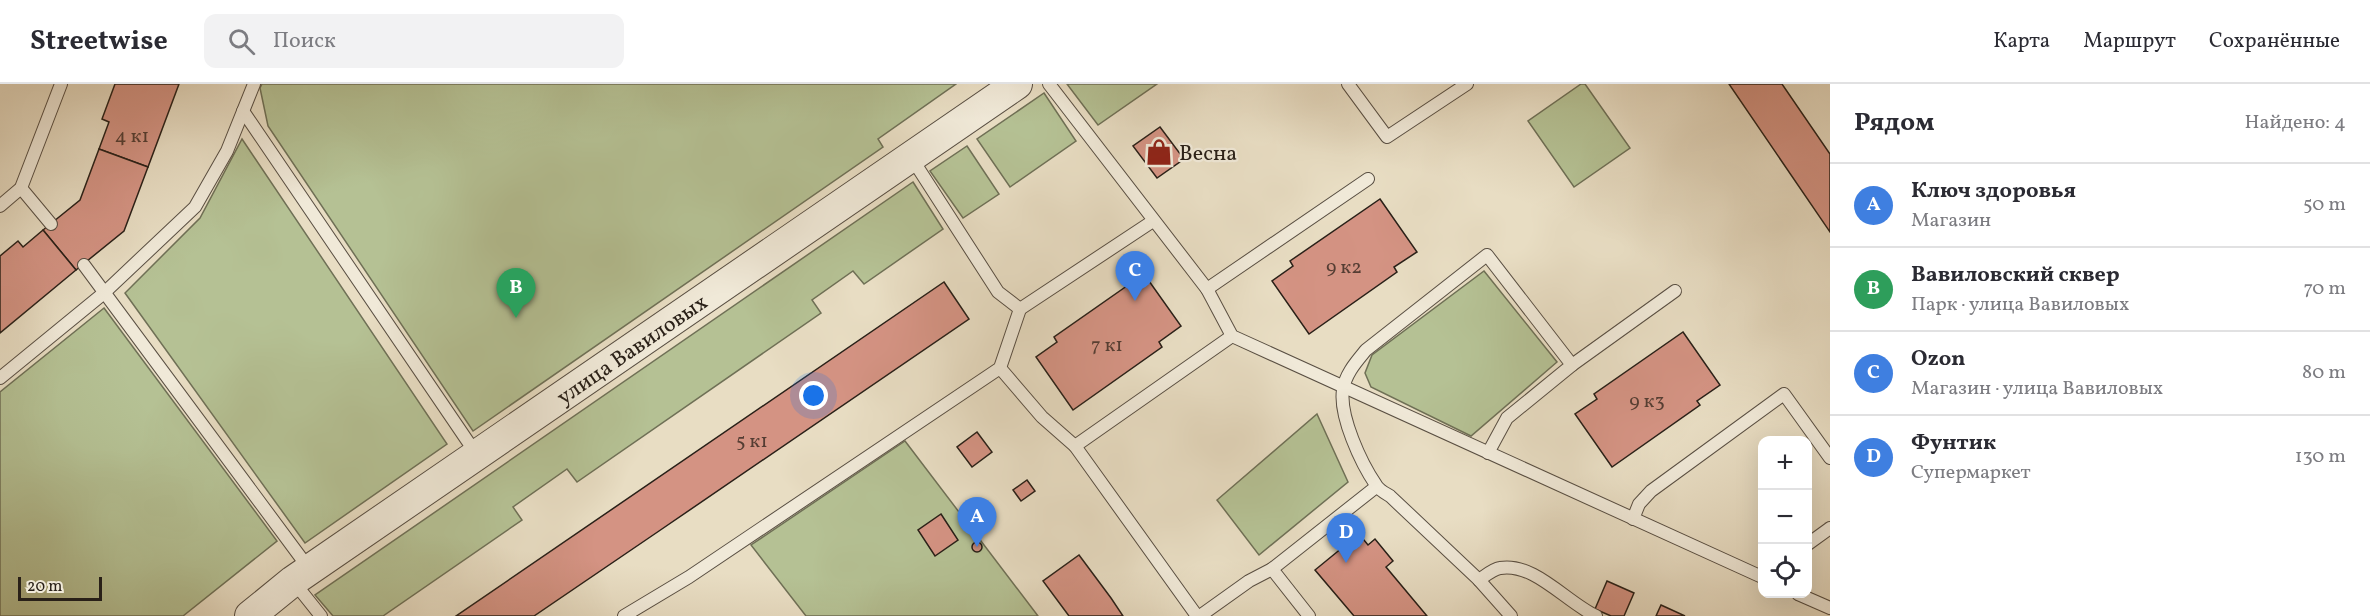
<!DOCTYPE html>
<html lang="ru">
<meta charset="utf-8">
<style>
body{margin:0;font-family:Vollkorn,serif;background:#f2f2f3;color:#2b2b33}
.controls{position:absolute;right:18px;bottom:18px;display:grid;overflow:hidden;border-radius:12px;box-shadow:0 6px 24px #0002}
.controls button{width:54px;height:54px;display:grid;place-items:center;padding:0;border:0;border-bottom:2px solid #e1e1e2;background:#fff;color:#2b2b33;font:30px sans-serif}
.scale{position:absolute;left:18px;bottom:15px;width:84px;box-sizing:border-box;padding-left:6px;border:3px solid #292018;border-top:0;font-size:16px;line-height:21px;white-space:nowrap;color:#292018;-webkit-text-stroke:4px #f0e9d8;paint-order:stroke}
.you{position:absolute;left:814px;top:312px;width:21px;height:21px;margin:-15px;border:4px solid #fff;border-radius:50%;background:#1a73e8;box-shadow:0 0 0 9px #1a73e833}
.badge{display:grid;place-items:center;width:39px;height:39px;border-radius:50%;background:#d93025;color:#fff;font-size:20px;font-weight:700}
.pin{position:absolute;translate:-50% -50px;filter:drop-shadow(0 2px 3px #0008)}
.pin::after{content:'';position:absolute;top:32px;width:21px;height:18px;background:inherit;clip-path:polygon(0 0,100% 0,50% 100%)}
.list{margin:0;padding:0;list-style:none}
h2{display:flex;justify-content:space-between;align-items:center;height:78px;margin:0;padding:0 24px;font-size:26px}
h2 small{font-size:20px;font-weight:400;color:#7c7c81}
.list li{display:grid;grid-template-columns:39px 1fr auto;gap:18px;align-items:center;box-sizing:border-box;height:84px;padding:0 24px;border-top:2px solid #e1e1e2}
.list b{display:block;font-size:22px;white-space:nowrap}
.list p{margin:0;font-size:20px;white-space:nowrap;color:#7c7c81}
.list em{font-size:20px;font-style:normal;color:#7c7c81}
.icon{flex:none;width:33px;height:33px;fill:none;stroke:currentColor;stroke-width:2;stroke-linecap:round;stroke-linejoin:round}
.map{position:relative;flex:none;width:1830px;height:532px;overflow:hidden}
header{display:flex;align-items:center;gap:36px;box-sizing:border-box;height:84px;padding:0 30px;background:#fff;border-bottom:2px solid #e1e1e2}
header strong{font-size:28px}
nav{display:flex;gap:33px;margin-inline-start:auto;font-size:21px}
.search{width:420px;height:54px;background:#f2f2f3;display:flex;align-items:center;gap:15px;box-sizing:border-box;padding:0 21px;border-radius:12px;color:#7c7c81;font-size:22px}
main{display:flex}
aside{flex:1;background:#fff}
.map>svg:first-child{display:block}
.green{fill:#b5c194;stroke:#6f7056;stroke-width:1.5}
.building{fill:#d49383;stroke:#292018;stroke-width:1.5}
.lines{fill:none;stroke-linecap:round;stroke-linejoin:round}
.service-casing{stroke:#594f43;stroke-width:14}
.tertiary-casing{stroke:#594f43;stroke-width:32}
.service{stroke:#f0e9d8;stroke-width:12}
.tertiary{stroke:#f0e9d8;stroke-width:30}
.labels{text-anchor:middle;stroke-width:4.5;stroke-linejoin:round;paint-order:stroke}
.number-label{font-size:20px;fill:#543d33}
.poi-label{font-size:22px;fill:#292018;stroke:#f0e9d8;text-anchor:start}
.street-label{font-size:22px;fill:#292018;stroke:#f0e9d8}
</style>
<header>
<strong>Streetwise</strong>
<div class="search"><svg class="icon" aria-label="search" viewBox="0 0 24 24"><circle cx="10" cy="10" r="6"/><path d="M15 15l6 6"/></svg>Поиск</div>
<nav><a>Карта</a><a>Маршрут</a><a>Сохранённые</a></nav>
</header>
<main>
<div class="map">
<svg width="1830" height="532" viewBox="0 0 1830 532">
<rect width="100%" height="100%" fill="#e8ddc3"/>
<filter id="stains"><feTurbulence type="fractalNoise" baseFrequency=".00333" numOctaves="4"/><feColorMatrix values="0 0 0 0 .2 0 0 0 0 .09 0 0 0 0 .02 0 0 0 .5 -.17"/></filter>
<radialGradient id="worn" r=".72"><stop offset=".6" stop-color="#630" stop-opacity="0"/><stop offset="1" stop-color="#630" stop-opacity=".3"/></radialGradient>
<g class="green">
<polygon points="262,0 956,0 878,55 883,63 473,347 268,42 260,4"/>
<polygon points="1067,0 1157,0 1098,41"/>
<polygon points="1581,0 1585,0 1630,64 1574,103 1528,37"/>
<polygon points="1044,9 1076,57 1010,103 977,55"/>
<polygon points="242,55 447,360 305,459 125,209 200,134"/>
<polygon points="967,62 999,110 963,134 930,87"/>
<polygon points="913,98 943,145 864,200 853,187 812,216 821,229 577,398 567,385 513,423 522,436 383,532 333,532 315,511"/>
<polygon points="1484,187 1557,278 1471,352 1371,303 1365,289 1372,271"/>
<polygon points="104,224 277,457 183,532 0,532 0,308"/>
<polygon points="1317,330 1348,398 1259,471 1217,416"/>
<polygon points="905,357 1038,532 806,532 751,461"/>
</g>
<g class="building">
<polygon points="115,0 179,0 148,83 99,65 109,38 102,35"/>
<polygon points="1729,0 1782,0 1830,70 1830,148"/>
<polygon points="1160,43 1184,75 1157,94 1133,62"/>
<polygon points="99,65 148,83 124,147 76,186 43,146 80,116"/>
<polygon points="1380,115 1417,168 1394,183 1397,188 1309,250 1272,197 1293,182 1290,177"/>
<polygon points="43,146 76,186 0,249 0,172 18,157 23,163"/>
<polygon points="1144,190 1181,242 1159,258 1162,263 1073,326 1036,273 1057,258 1054,253"/>
<polygon points="944,198 969,235 659,447 534,532 456,532"/>
<polygon points="1683,248 1720,301 1697,317 1700,321 1612,383 1575,330 1597,315 1594,310"/>
<polygon points="977,348 992,368 972,383 957,363"/>
<polygon points="1027,396 1035,407 1021,417 1013,406"/>
<polygon points="941,430 958,456 935,472 918,446"/>
<polygon points="1359,450 1368,461 1375,455 1393,477 1386,483 1427,532 1354,532 1315,486"/>
<circle cx="977" cy="463" r="5"/>
<polygon points="1079,471 1111,514 1123,532 1069,532 1043,497"/>
<polygon points="1607,497 1634,509 1624,532 1611,532 1595,525"/>
<polygon points="1661,521 1685,532 1656,532"/>
</g>
<g class="lines">
<defs>
<g id="service">
<polyline points="1049,0 1207,205 1232,252 1762,493"/>
<polyline points="1348,0 1387,53 1467,0"/>
<polyline points="243,27 477,371"/>
<polyline points="21,104 51,140"/>
<polyline points="0,122 21,104 61,0"/>
<polyline points="84,181 310,486"/>
<polyline points="1207,205 1368,95"/>
<polyline points="1020,225 1153,137"/>
<polyline points="1572,281 1675,207"/>
<polyline points="1000,284 1042,333 1075,362"/>
<polyline points="0,294 104,209 195,123 227,67 254,0"/>
<path d="M1488,369L1507,334L1572,281L1487,171L1366,266C1357,277 1345,290 1343,306C1339,332 1361,379 1376,401C1379,406 1385,409 1390,412L1479,496L1511,532"/>
<polyline points="1633,435 1639,420 1651,407 1784,310 1830,374"/>
<polyline points="1808,460 1830,444"/>
<path d="M1479,496C1485,492 1493,485 1500,484C1534,478 1566,518 1596,532"/>
<polyline points="293,497 321,532"/>
<polyline points="1798,510 1830,524"/>
<polyline points="624,532 689,493 1000,284 1020,225 998,208 911,73"/>
<polyline points="1197,532 1075,362 1232,252"/>
<polyline points="1200,532 1249,497 1272,485"/>
<polyline points="1309,532 1272,485 1376,403"/>
</g>
<g id="tertiary">
<path id="s1" d="M250,532L293,497L1017,0"/>
</g>
</defs>
<use href="#service" class="service-casing"/>
<use href="#tertiary" class="tertiary-casing"/>
<use href="#service" class="service"/>
<use href="#tertiary" class="tertiary"/>
</g>
<defs>
<symbol id="shop-bare" viewBox="-9 -9 18 18"><path d="M-5-2.5h2.3a2.7 3.5 0 0 1 5.4 0H5L5.5 6h-11ZM-1.5-2.5h3a1.5 2.3 0 0 0-3 0Z" fill="#8f2418" stroke="#f0e9d8" stroke-width="2.5" paint-order="stroke"/></symbol>
</defs>
<g fill-rule="evenodd">
<use href="#shop-bare" x="1140" y="49" width="38" height="38"/>
</g>
<g class="labels">
<g class="number-label">
<text x="132" y="58">4 к1</text>
<text x="1344" y="189">9 к2</text>
<text x="1107" y="267">7 к1</text>
<text x="1647" y="323">9 к3</text>
<text x="752" y="363">5 к1</text>
</g>
<g class="poi-label">
<text x="1179" y="76">Весна</text>
</g>
<g class="street-label">
<text dy="8" stroke="none"><textPath href="#s1" startOffset="466">улица Вавиловых</textPath></text>
</g>
</g>
<rect width="100%" height="100%" filter="url(#stains)"/>
<rect width="100%" height="100%" fill="url(#worn)"/>
</svg>
<div class="controls">
<button>+</button>
<button>−</button>
<button><svg class="icon" aria-label="locate" viewBox="0 0 24 24"><circle cx="12" cy="12" r="6"/><path d="M12 2v4M12 18v4M2 12h4M18 12h4"/></svg></button>
</div>
<div class="scale">20 m</div>
<div class="you"></div>
<div class="pin badge" style="left:977px;top:463px;background:#3f7fe0">A</div>
<div class="pin badge" style="left:516px;top:234px;background:#2e9e5b">B</div>
<div class="pin badge" style="left:1135px;top:217px;background:#3f7fe0">C</div>
<div class="pin badge" style="left:1346px;top:479px;background:#3f7fe0">D</div>
</div>
<aside>
<h2>Рядом<small>Найдено: 4</small></h2>
<ul class="list">
<li><span class="badge" style="background:#3f7fe0">A</span><div><b>Ключ здоровья</b><p>Магазин</p></div><em>50 m</em></li>
<li><span class="badge" style="background:#2e9e5b">B</span><div><b>Вавиловский сквер</b><p>Парк · улица Вавиловых</p></div><em>70 m</em></li>
<li><span class="badge" style="background:#3f7fe0">C</span><div><b>Ozon</b><p>Магазин · улица Вавиловых</p></div><em>80 m</em></li>
<li><span class="badge" style="background:#3f7fe0">D</span><div><b>Фунтик</b><p>Супермаркет</p></div><em>130 m</em></li>
</ul>
</aside>
</main>
